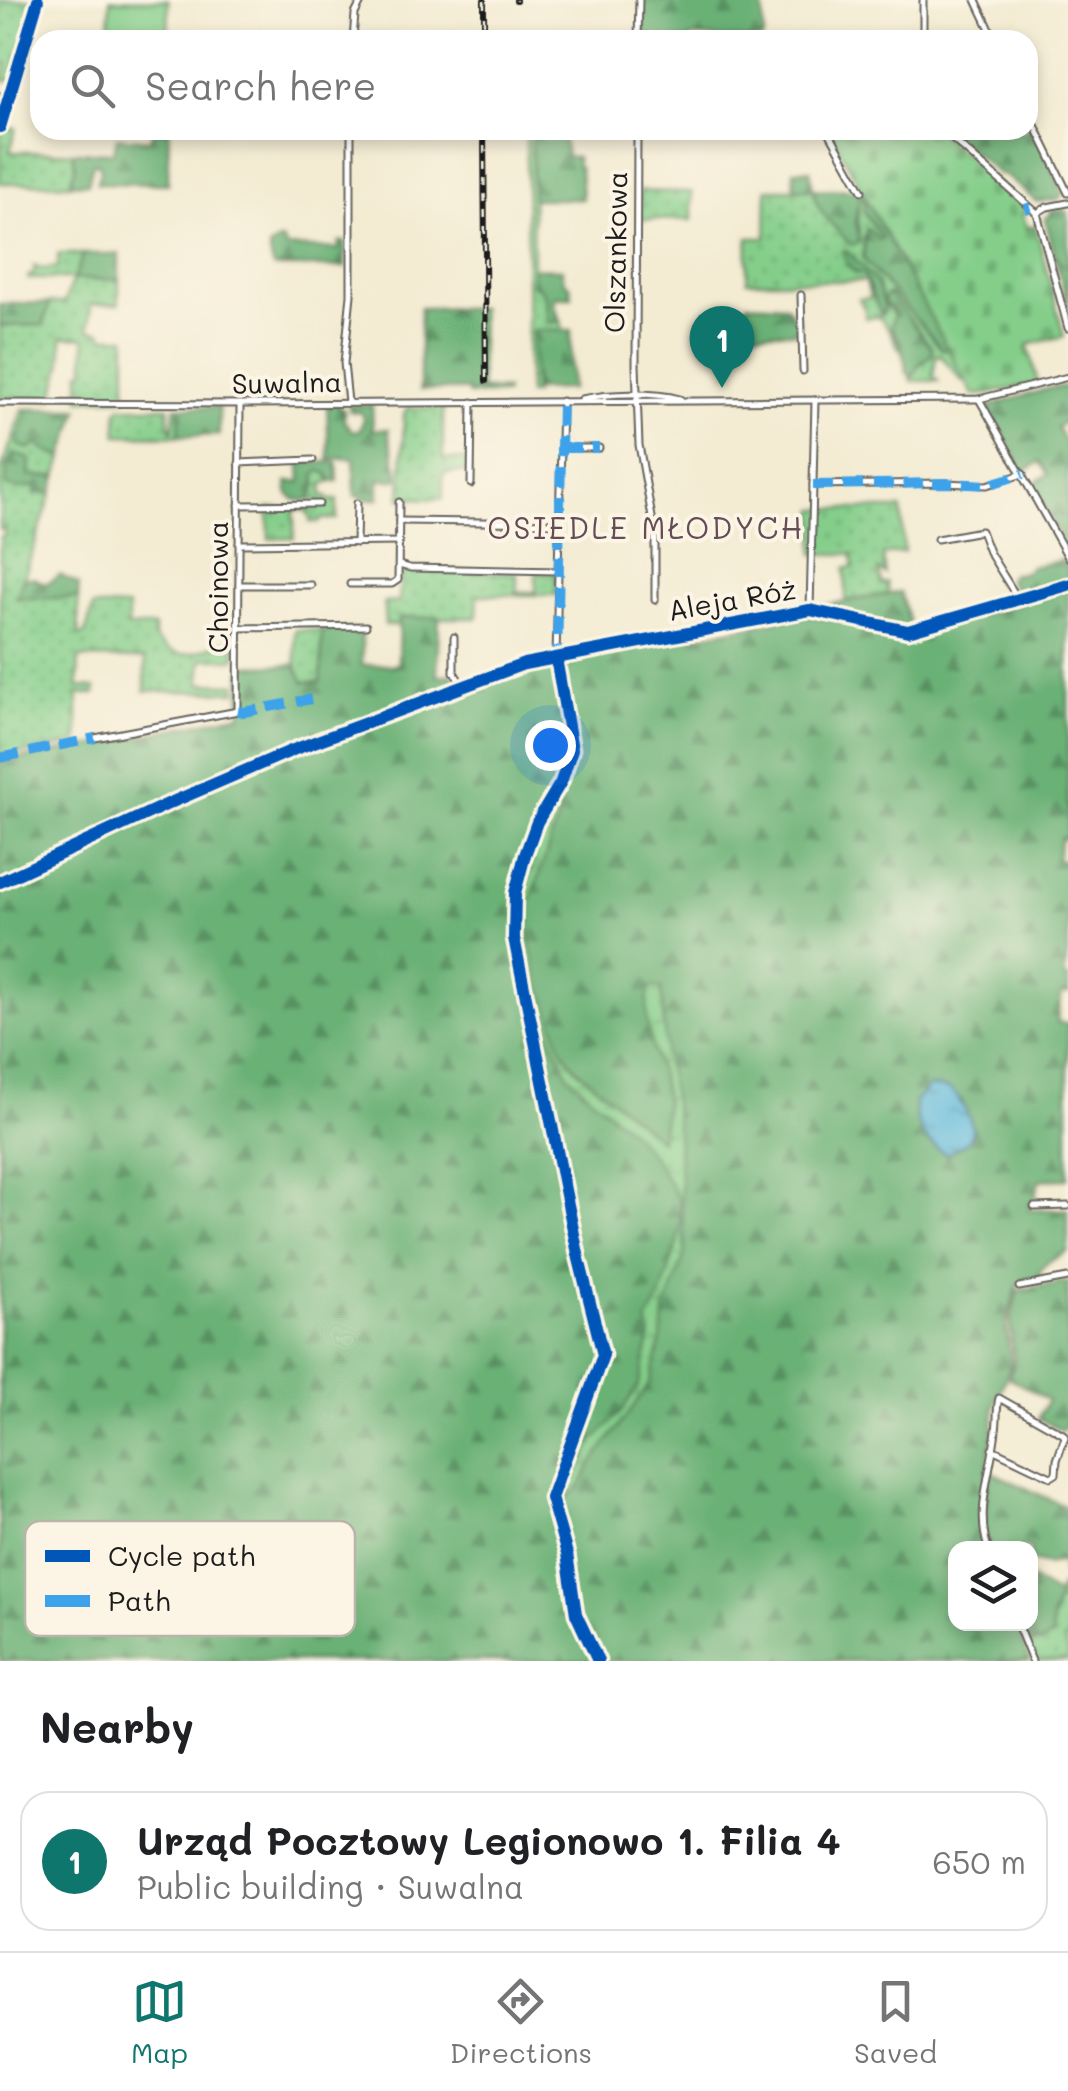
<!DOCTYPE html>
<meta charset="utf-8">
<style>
body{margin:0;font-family:Mali,sans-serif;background:#f6f6f6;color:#202124}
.controls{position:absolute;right:30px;bottom:30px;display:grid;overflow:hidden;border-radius:20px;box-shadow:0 5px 15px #0003}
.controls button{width:90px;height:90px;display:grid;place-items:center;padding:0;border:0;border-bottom:2px solid #e0e0e0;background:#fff;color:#202124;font:50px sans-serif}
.you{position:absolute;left:550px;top:745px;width:35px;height:35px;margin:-25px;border:8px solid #fff;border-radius:50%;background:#1a73e8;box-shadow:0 0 0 15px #1a73e833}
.badge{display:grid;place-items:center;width:65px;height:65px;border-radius:50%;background:#0f766e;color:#fff;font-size:32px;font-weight:700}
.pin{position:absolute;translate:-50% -82px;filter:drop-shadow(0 2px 5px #0008)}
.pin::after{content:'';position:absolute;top:52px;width:35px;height:30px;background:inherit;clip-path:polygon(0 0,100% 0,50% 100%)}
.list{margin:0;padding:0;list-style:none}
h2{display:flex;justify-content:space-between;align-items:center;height:130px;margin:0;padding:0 40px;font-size:42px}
h2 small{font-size:32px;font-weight:400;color:#757577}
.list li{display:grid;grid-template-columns:65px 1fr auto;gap:30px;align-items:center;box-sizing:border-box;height:140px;margin:0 20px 20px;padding:0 20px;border:2px solid #e0e0e0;border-radius:30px}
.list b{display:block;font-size:38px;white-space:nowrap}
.list p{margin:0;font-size:32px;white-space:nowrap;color:#757577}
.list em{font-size:32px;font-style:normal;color:#757577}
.icon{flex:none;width:55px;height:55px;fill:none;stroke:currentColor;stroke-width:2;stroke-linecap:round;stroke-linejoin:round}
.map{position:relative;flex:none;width:1068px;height:1661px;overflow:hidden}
.search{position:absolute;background:#fff;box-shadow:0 5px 15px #0003;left:30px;right:30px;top:30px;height:110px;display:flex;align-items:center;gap:25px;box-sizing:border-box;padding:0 35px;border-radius:30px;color:#757577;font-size:38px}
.sheet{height:290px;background:#fff}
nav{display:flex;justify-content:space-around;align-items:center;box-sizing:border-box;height:140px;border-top:2px solid #e0e0e0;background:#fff;font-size:28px;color:#757577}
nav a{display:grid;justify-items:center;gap:5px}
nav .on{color:#0f766e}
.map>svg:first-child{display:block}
.grass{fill:url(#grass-dots);stroke:#507553;stroke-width:2.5}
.forest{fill:url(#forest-firs);stroke:#446649;stroke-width:2.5;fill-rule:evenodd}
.wetland{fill:url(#wetland-marsh);stroke:#507553;stroke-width:2.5}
.cemetery{fill:url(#cemetery-stones);stroke:#507553;stroke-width:2.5}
.garden{fill:#84ce8a;stroke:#507553;stroke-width:2.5}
.water{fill:url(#water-ripples);stroke:#3e6b7c;stroke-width:2.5}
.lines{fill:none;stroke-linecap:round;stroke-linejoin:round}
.minor-casing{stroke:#67645c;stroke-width:9}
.minor{stroke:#fff;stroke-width:5}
.rail-casing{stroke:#1c1c1c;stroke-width:6}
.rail{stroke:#fcf5e5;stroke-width:2.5;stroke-dasharray:8;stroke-linecap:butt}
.quiet{stroke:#3da2ea;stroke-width:10;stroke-dasharray:20 10;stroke-linecap:butt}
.cycleway-casing{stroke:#fcf5e5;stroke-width:19}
.cycleway{stroke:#0057b8;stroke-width:12}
.labels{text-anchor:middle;stroke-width:8;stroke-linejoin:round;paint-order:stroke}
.street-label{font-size:28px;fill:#1c1c1c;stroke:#fcf5e5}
.neighbourhood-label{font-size:30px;letter-spacing:2.5px;fill:#644d55;stroke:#fcf5e5}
.key{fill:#fcf5e5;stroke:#b9b4a9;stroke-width:2.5}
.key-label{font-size:28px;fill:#1c1c1c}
</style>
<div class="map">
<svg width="1068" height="1661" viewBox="0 0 1068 1661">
<defs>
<pattern id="grass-dots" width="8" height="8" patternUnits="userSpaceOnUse" patternTransform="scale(2.5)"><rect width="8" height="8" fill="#84ce8a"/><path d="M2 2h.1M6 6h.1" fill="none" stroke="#71b076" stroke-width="1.8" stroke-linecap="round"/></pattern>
<pattern id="forest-firs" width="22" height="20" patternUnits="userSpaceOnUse" patternTransform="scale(2.5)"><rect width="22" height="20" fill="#6bb176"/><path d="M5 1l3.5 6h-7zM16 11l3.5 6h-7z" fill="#578f60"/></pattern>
<pattern id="wetland-marsh" width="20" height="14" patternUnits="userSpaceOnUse" patternTransform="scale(2.5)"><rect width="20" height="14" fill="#84ce8a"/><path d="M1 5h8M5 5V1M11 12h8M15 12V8" fill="none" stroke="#71b076"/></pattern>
<pattern id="cemetery-stones" width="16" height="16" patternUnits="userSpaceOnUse" patternTransform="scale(2.5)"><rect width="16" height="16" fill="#84ce8a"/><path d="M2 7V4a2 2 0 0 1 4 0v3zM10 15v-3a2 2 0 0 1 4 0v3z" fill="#71b076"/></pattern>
<pattern id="water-ripples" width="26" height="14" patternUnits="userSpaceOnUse" patternTransform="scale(2.5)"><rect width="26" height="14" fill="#5fbadd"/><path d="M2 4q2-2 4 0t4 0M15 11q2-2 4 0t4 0" fill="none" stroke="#529fbd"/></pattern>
</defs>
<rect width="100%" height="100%" fill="#fcf5e5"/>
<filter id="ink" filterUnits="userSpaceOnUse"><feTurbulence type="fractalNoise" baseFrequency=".01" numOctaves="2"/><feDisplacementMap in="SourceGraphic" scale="20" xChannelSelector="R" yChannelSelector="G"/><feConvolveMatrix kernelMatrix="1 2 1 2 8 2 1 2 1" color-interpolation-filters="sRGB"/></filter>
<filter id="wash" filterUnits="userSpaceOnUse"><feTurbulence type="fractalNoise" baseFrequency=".0048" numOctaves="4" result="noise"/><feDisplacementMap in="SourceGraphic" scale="40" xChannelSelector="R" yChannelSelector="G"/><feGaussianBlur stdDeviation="2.25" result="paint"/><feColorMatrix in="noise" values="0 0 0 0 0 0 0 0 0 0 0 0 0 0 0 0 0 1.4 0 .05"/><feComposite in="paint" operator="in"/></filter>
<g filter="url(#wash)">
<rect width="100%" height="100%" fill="#f3ebd2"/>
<g class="grass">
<polygon points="0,0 36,0 11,79 8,81 0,79 4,76 7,63 0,63"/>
<polygon points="1,128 16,128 10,152 73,152 75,167 70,184 0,183"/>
<path d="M526,130H532L533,284C552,292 541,310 551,323L561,320L563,330L533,331L534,394H528Z"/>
<path d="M767,189H813L835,227L849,243L859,230C855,215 861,204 859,190L882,238L878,240L870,230L864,236L863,258L942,349L949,350L966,381H962L939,354L936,357L933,376L938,381H911L910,377L917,366L929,358L932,348L889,294L884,302L894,315L891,327L903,349H899L889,330L879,317L865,318V310L859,299L870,298L866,281H747L748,238H766Z"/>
<polygon points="640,191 692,192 692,220 640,219"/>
<polygon points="58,254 83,254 75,279 119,280 119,304 91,304 89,330 102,332 103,337 126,337 126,398 80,399 80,372 85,371 85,338 62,337 62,366 53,399 0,398 0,326 43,325 50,303 64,303 73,279 28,279 29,275 34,274 34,266 41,269 58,267"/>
<polygon points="120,407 168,407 169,425 172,430 175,407 180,407 179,436 117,435 117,412"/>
<polygon points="407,408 443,408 443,459 469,460 469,472 443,473 443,499 401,498 404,414"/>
<path d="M23,409H28L18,444L29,449L38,444L63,458L57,477L29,476L30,461L18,489L37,486L36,493H52L17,598H78L79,636L85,634L93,607H128V627H154V638C187,672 201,642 235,641V659H202L200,683L236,684V692L145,691V659L79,658L78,687L95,688V694H78V743L0,757V537L5,535L4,528L0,530V474Z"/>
<polygon points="319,471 327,473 331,481 322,485 323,497 327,497 328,500 337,500 337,519 320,519 319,522 310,522 311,520 306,510 294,510 294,538 269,539 268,508 319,508 319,500 309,500 313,492 315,476"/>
<polygon points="816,509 901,509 904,552 883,555 885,574 879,570 881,584 887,583 888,594 846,601 845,568 854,567 852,554 814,554"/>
<polygon points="401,570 517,573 517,592 536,592 536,573 556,573 556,595 478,595 477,618 400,618 399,625 385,625 384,603 399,602"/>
<path d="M295,630H322L321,682H304C293,666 295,649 295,630Z"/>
<polygon points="1068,1599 1068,1640 1064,1640 1068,1651 1068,1661 1035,1661 1028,1644 1042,1642 1051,1622 1057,1600"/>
</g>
<g class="forest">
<polygon points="642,0 763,0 764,35 762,40 691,37 690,40 642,40"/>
<polygon points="1028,117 1063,192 1059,199 1037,202 1003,174 1000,175 947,130 1028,130"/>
<polygon points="153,130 169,130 168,184 97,183 101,169 98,162 93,164 88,183 70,184 75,167 73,152 114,152 117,137 150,140"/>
<polygon points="532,130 561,130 567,157 577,157 577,167 580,168 582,199 532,199"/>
<path d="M794,170H810L813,189L859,190C861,202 855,211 856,221C857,229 860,235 859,243L853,245L849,243C835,227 815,211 813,189H794Z"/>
<polygon points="864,196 949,350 942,349 863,258 866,229 870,230 878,240 882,238 864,212"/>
<polygon points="1064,209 1068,212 1068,308 1045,218 1050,216 1050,211"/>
<polygon points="279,241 283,241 286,247 339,249 339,242 345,242 345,267 273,267 269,248"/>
<path d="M843,251H847L877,283L883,302L886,295L889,294L932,348V355L920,363L912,377L907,373L901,343L891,327L894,314L884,302V312L881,315L864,275C850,273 846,264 843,251Z"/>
<polygon points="83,254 119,254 119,280 74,279"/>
<path d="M533,268L562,269C563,276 562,282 570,285L572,297H554L556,309L561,320L551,323L547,321C546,307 550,290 533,285Z"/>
<polygon points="50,303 43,325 0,326 0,304"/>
<polygon points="747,303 786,305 794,318 798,319 798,332 746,332"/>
<polygon points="420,308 480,308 481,389 506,390 505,394 469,395 467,390 420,390"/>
<polygon points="571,330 571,389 534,390 533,331"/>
<polygon points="1068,386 1068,420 1057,427 1068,447 1068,550 1031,485 1048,474 1040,462 1024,472 987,407 1050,388"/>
<path d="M327,405H339L340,409H344V421L352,431L359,430L364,420L360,412L350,411L349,405H372L373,430L388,429C389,445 397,460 398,477L397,480H379V499H361L360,496H355L354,458L329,459Z"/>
<polygon points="180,407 219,407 219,435 179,436"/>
<polygon points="28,409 79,409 63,458 43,449 38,444 29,449 18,445 17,442"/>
<polygon points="13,454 28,458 30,461 29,476 57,477 52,493 35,493 36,486 18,489 6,486 7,468"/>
<path d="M337,462L338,481H331L327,473L319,471L315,476L317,485L309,500C294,501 287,500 287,482H301L300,463Z"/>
<polygon points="1064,560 1068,565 1068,582 1019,596 1008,579 1012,574 1019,574 1029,570 1030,567"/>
<polygon points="60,575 79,585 78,598 17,598 23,578 34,578 46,584"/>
<path d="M1068,589V839L1061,838L1057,859L1068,861V947L1064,977L1068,978V994L1062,993L1057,1022L1068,1024V1179L1039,1180L1035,1201H1030L1029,1210L1068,1209V1251C1056,1261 1039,1261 1039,1279L1018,1283L1006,1324L1011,1365L994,1406V1429L987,1470L981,1530L986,1548H956V1624H1015L1030,1661H0V762L114,742L241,714L242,666L295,665L304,682H321L322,630H356L362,634V665H398L399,618L439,617L437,676L453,674L458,692L526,668L808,615L913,635ZM961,1099C973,1132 985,1132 947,1154C924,1143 915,1127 915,1102Z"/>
<polygon points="900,592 911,628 812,609 813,607"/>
<polygon points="1068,1281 1068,1420 1062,1431 1038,1418 1048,1400 1009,1378 1014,1363 1010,1322 1018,1290"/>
<polygon points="990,1471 1068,1508 1065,1553 1068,1553 1068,1574 1063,1574 1063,1561 1046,1565 1031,1561 1030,1548 990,1548 984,1527"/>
<polygon points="1031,1579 1057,1595 1061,1585 1068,1584 1068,1599 1057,1600 1052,1622 1052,1637 1042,1642 1028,1644 1020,1624 1030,1624"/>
</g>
<path class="wetland" d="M554,803L560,812L530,902L528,932L537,974L561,1047L575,1068L660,1140C662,1128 666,1112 665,1100C660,1058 639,1032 650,987L661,988L667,1068L676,1119L685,1253L665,1311L660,1345L649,1385L589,1467L581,1486L563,1501L594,1440L621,1412L639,1385L651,1335L647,1322L661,1295L677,1244L681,1221L678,1198L654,1158L632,1132L583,1090L567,1073L545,1021L524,958L520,909L544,819Z"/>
<polygon class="cemetery" points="829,130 936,130 1023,206 1025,212 1022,214 1028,228 1035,225 1064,336 1028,345 1038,383 988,394 973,395"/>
<polygon class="garden" points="110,0 168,0 169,40 109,40"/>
<path class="water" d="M929,1087C952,1087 954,1090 964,1108C971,1122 976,1127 968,1141L947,1154C924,1143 915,1127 915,1102Z"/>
</g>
<g filter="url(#ink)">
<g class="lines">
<defs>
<g id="minor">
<polyline points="976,0 995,40"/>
<polyline points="353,40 355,14 362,0"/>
<polyline points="638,40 639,0"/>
<polyline points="923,40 923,0"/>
<polyline points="0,98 12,86"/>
<polyline points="1028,111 1068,193"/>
<polyline points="0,127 38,0"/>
<polyline points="637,130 636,365 639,445 655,534 655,600"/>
<polyline points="828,130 862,191"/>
<polyline points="942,130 1037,213 1068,328"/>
<polyline points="1037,213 1047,207 1068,203"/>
<polyline points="801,295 803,371"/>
<path d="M582,399C609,393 653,392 680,399"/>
<polyline points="979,399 1068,557"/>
<polyline points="348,402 344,363 351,295 351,130"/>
<polyline points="0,403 248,404 979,399 1068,377"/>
<polyline points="561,448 599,448"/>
<polyline points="239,463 313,460"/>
<polyline points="471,484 472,402"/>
<polyline points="813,485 945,483 987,485 1023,474"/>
<polyline points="239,505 319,504"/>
<polyline points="399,521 560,523"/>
<polyline points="937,539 981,531 989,552 1018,599"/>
<polyline points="356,543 357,503"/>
<polyline points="239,544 399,542"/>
<polyline points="399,565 410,568 558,571"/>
<polyline points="350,584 392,584 398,580 399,502"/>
<polyline points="239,585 311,585"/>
<polyline points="810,610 815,400"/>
<polyline points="238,628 366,626"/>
<polyline points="454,637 454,672 463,687 524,664 810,610 908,631 1068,585"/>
<polyline points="556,658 562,401"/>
<polyline points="95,738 238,711 240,404"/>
<polyline points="1034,1207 1068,1206"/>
<polyline points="1019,1287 1068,1278"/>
<path d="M988,1548C975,1510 992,1469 996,1430C998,1419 996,1409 999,1398L1063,1434L1065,1437L1057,1460L1056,1474L1051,1477L992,1449"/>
<polyline points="1017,1624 1032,1661"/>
</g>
</defs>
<use href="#minor" class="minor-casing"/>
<use href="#minor" class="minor"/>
<defs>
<g id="rail">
<polyline points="484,0 484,40"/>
<polyline points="516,0 516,1"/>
<polyline points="484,130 486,381"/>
</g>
</defs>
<use href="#rail" class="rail-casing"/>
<use href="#rail" class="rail"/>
<g class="quiet">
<polyline points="1025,209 1031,207"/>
<polyline points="561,448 599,448"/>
<polyline points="813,485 945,483 987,485 1023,474"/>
<polyline points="557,666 562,401"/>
<polyline points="238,711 244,712 311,699"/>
<polyline points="0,758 95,738"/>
</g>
<defs>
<g id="cycleway">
<polyline points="0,127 38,0"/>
<polyline points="556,658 572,749 561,782 537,822 525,855 515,893 514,938 579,1259 603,1355 551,1498 567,1554 576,1614 598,1661"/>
<polyline points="0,882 170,803 293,750 524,664 810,610 908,631 1068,585"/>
</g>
</defs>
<use href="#cycleway" class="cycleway-casing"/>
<use href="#cycleway" class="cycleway"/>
</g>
</g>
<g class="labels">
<g class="street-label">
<text transform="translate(616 252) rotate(-89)" y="10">Olszankowa</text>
<text transform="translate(287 383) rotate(-1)" y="10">Suwalna</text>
<text transform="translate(218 587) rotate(-90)" y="10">Choinowa</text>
<text transform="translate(732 600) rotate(-10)" y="10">Aleja Róż</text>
</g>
<g class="neighbourhood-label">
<text x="646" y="539">OSIEDLE MŁODYCH</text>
</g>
</g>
<rect x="25" y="1521" width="330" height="115" rx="15" class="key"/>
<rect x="45" y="1550" width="45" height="12" fill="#0057b8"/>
<rect x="45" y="1595" width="45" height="12" fill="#3da2ea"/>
<g class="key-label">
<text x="108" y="1566">Cycle path</text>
<text x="108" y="1611">Path</text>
</g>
</svg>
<div class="controls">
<button><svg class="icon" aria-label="layers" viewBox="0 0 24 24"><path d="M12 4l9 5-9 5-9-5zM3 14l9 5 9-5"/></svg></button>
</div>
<div class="you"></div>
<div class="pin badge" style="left:722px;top:388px">1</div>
<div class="search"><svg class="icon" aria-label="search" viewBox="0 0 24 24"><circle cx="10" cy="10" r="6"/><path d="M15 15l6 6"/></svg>Search here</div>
</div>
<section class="sheet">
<h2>Nearby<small></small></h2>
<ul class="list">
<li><span class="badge">1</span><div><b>Urząd Pocztowy Legionowo 1. Filia 4</b><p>Public building · Suwalna</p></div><em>650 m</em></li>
</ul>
</section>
<nav>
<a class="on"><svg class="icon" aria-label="map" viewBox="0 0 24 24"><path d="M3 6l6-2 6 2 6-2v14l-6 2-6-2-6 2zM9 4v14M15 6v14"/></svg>Map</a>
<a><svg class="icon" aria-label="directions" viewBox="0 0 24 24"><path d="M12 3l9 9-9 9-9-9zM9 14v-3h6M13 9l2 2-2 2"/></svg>Directions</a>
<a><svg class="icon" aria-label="saved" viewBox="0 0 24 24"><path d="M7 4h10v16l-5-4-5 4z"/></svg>Saved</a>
</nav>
